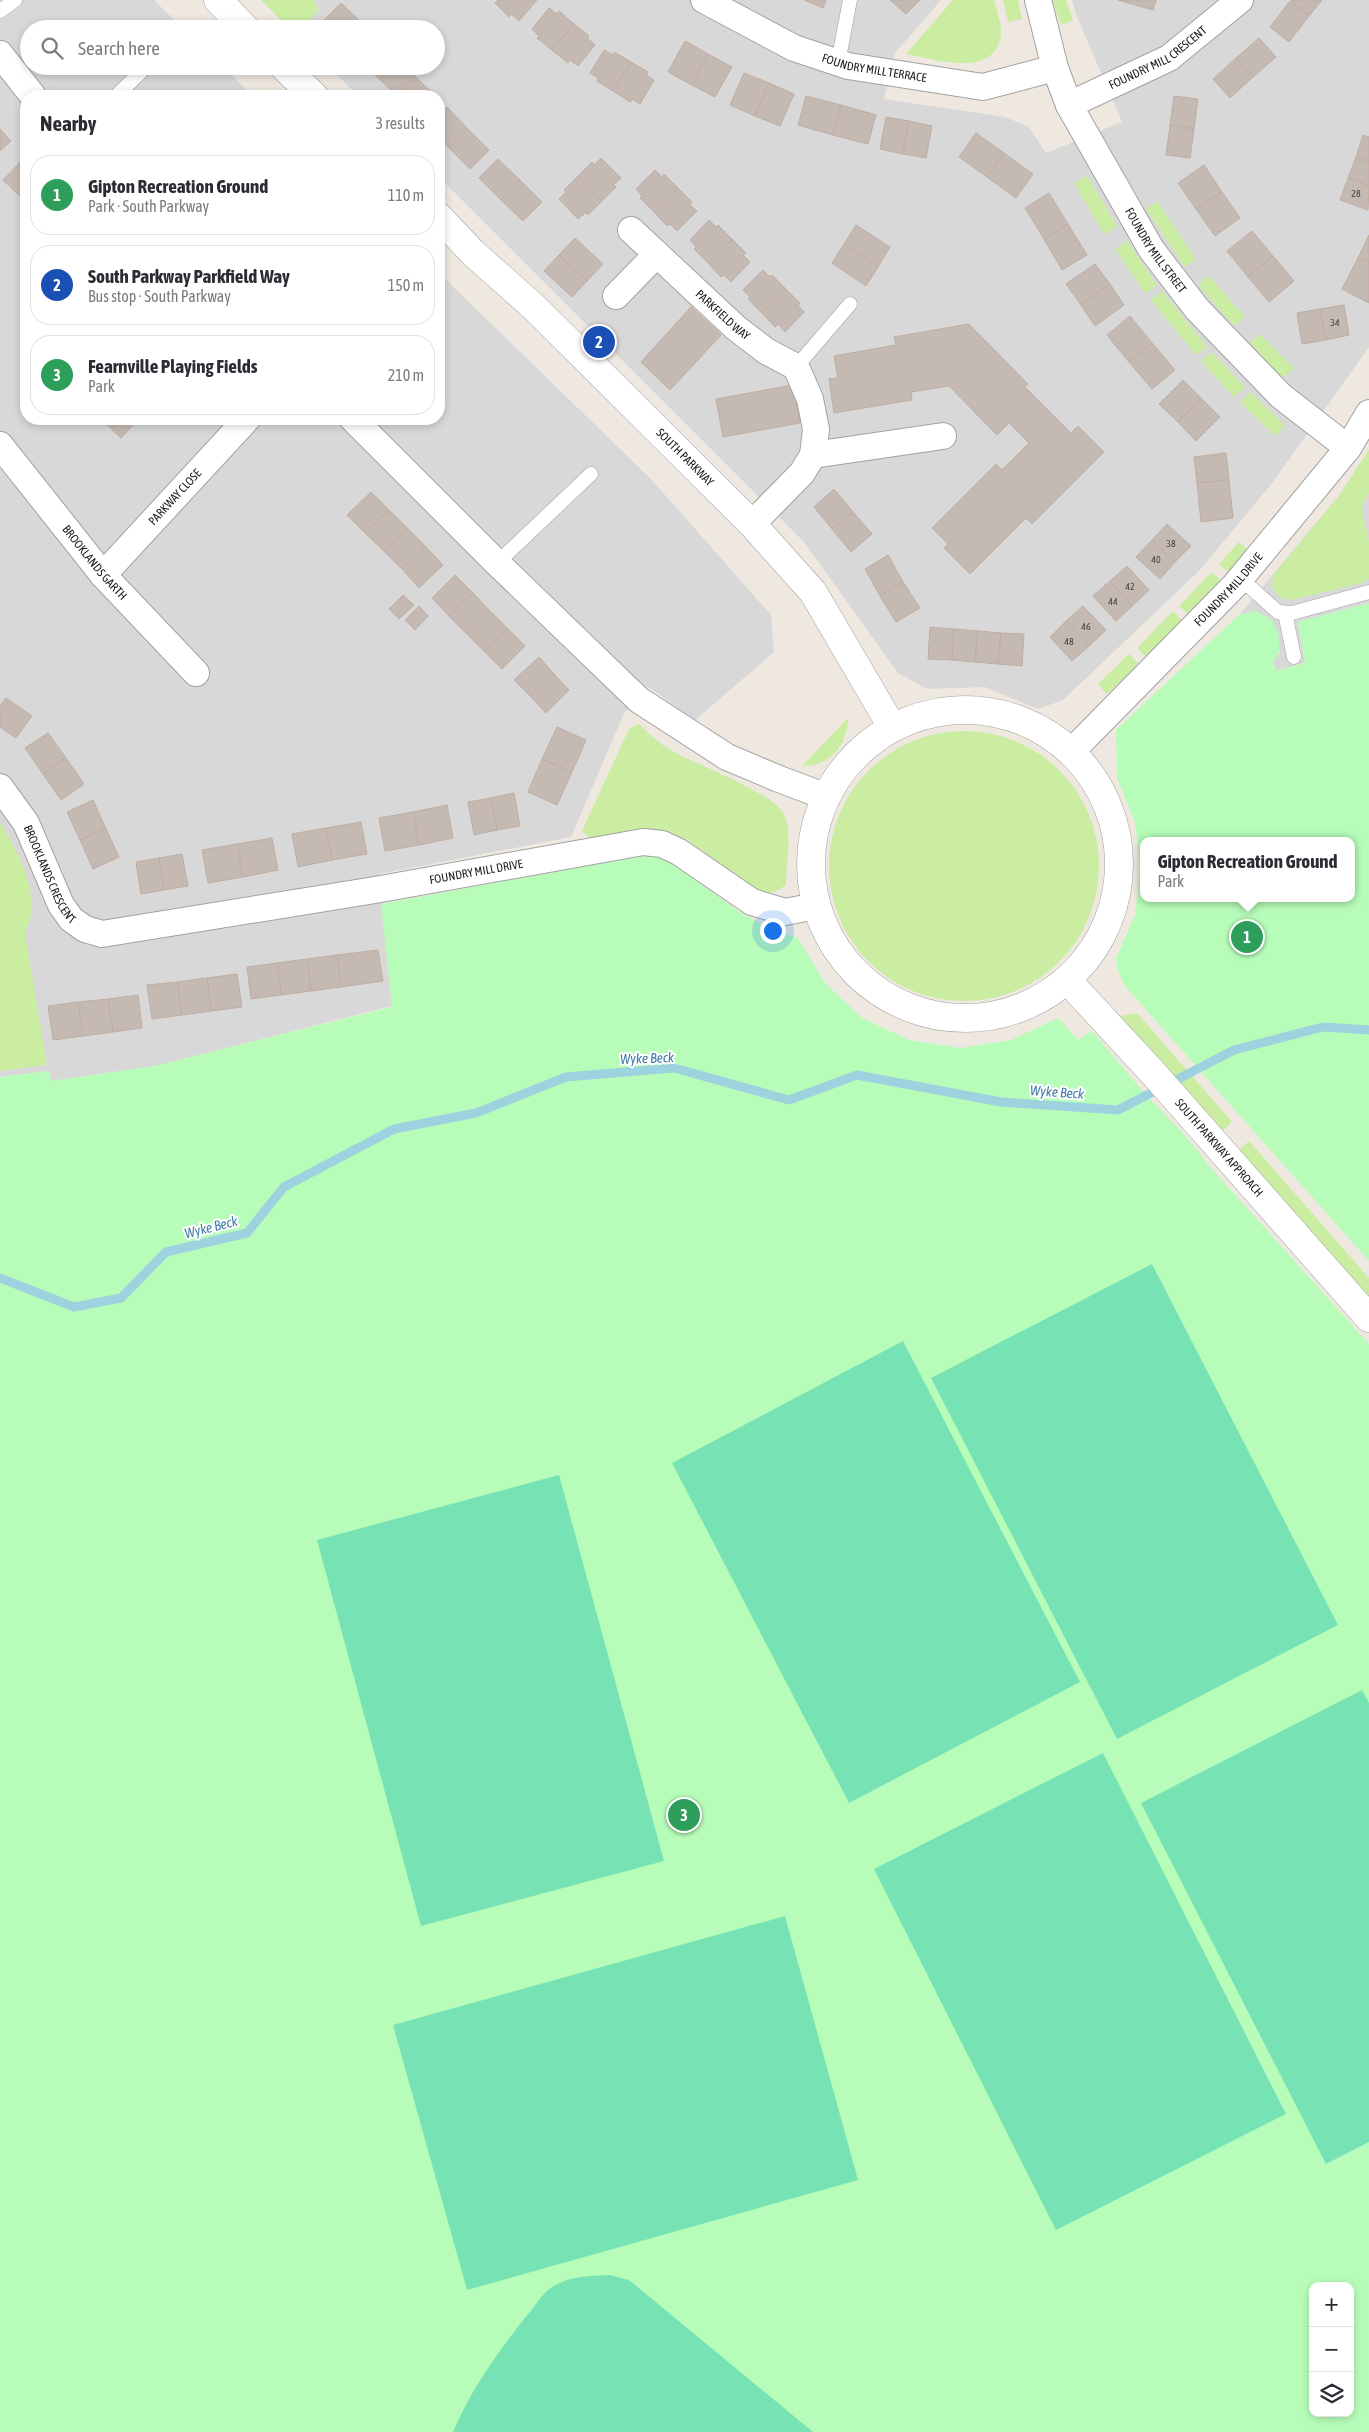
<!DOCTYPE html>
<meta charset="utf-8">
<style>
body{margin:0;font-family:"Asap Condensed",sans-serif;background:#f2f2f3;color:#2b2b33}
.controls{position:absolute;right:15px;bottom:15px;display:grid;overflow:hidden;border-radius:10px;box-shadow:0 2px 8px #0003}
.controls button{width:45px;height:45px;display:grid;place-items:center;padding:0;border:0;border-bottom:1px solid #e1e1e2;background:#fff;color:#2b2b33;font:25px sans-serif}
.you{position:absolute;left:772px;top:930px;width:18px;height:18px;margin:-12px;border:4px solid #fff;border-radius:50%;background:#1a73e8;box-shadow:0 0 0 8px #1a73e833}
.badge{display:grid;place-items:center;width:32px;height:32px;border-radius:50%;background:#db2777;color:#fff;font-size:16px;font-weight:700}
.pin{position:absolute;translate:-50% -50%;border:2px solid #fff;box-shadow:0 1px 5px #0006}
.popup{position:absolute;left:1140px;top:837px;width:215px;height:65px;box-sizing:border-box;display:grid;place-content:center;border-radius:10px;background:#fff;filter:drop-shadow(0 1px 4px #0005);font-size:16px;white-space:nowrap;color:#7c7c81}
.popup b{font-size:19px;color:#2b2b33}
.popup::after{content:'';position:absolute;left:50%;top:100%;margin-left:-10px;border:10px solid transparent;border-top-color:#fff}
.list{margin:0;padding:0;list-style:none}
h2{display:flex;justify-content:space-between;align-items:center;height:65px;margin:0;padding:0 20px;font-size:21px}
h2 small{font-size:16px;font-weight:400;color:#7c7c81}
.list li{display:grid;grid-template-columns:32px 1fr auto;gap:15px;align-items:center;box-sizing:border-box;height:80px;margin:0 10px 10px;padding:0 10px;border:1px solid #e1e1e2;border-radius:20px}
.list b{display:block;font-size:19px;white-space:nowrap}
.list p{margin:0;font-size:16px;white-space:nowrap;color:#7c7c81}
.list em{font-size:16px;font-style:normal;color:#7c7c81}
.icon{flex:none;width:28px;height:28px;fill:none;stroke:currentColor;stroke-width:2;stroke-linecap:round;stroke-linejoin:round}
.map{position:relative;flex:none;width:1369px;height:2432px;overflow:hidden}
.search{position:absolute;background:#fff;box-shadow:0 2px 8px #0003;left:20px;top:20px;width:425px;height:55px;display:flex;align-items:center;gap:12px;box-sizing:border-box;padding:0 18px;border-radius:28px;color:#7c7c81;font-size:19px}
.panel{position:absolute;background:#fff;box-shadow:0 2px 8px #0003;left:20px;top:90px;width:425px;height:335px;border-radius:20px}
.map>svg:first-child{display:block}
.residential{fill:#d9d8d8}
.grass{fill:#caeda1}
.park{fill:#b7fdb9;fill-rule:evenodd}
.pitch{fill:#77e3b4}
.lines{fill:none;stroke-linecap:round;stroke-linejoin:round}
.stream{stroke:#9cd3df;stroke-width:9}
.building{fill:#c5bab3;stroke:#c0ada1}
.service-casing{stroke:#a2a2a2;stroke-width:15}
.minor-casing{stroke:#a2a2a2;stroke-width:28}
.tertiary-casing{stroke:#a2a2a2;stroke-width:29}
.service{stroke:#fff;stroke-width:14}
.minor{stroke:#fff;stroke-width:26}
.tertiary{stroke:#fff;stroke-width:28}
.labels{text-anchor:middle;stroke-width:4;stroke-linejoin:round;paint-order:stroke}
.number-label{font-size:10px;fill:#464341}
.street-label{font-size:12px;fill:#1b1b1b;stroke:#fff}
.water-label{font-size:14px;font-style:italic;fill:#407aa8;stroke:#fff}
</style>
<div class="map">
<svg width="1369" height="2432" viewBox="0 0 1369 2432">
<rect width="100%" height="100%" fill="#eee8e0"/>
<g class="residential">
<polygon points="0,0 154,0 183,29 29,29 29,66 222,66 253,96 26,96 26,419 439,419 439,273 651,479 771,615 774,652 694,721 649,687 624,713 571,837 379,874 392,1006 155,1066 50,1081 49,1071 0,1077"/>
<polygon points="313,0 941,0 895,53 884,99 1005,117 1029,127 1046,153 1122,122 1077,17 1072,0 1369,0 1369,347 1273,482 1199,571 1063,700 1038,709 985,687 927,689 898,673 804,542 439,177 439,96 358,96 328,66 436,66 436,29 303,29 319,9"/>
<polygon points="1369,450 1369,603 1298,622 1305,663 1276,671 1273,661 1280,652 1274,626 1270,619 1255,611 1239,615 1338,497"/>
</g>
<g class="grass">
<polygon points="261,0 313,0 319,9 303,29 290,29"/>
<path d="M953,0H994C996,10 1002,24 1001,34C996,80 934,59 906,54Z"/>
<polygon points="1003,0 1018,0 1022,19 1008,22"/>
<polygon points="1052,0 1066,0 1073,20 1061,25"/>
<polygon points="1087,176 1117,226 1104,234 1074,183"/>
<polygon points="1157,201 1196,259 1185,267 1146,209"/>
<polygon points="1127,241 1157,285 1145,293 1115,249"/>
<polygon points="1209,276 1245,317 1234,326 1198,285"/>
<polygon points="1162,291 1207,347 1196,355 1151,300"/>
<polygon points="1260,334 1294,368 1283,378 1250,343"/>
<polygon points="1211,352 1245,387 1234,397 1201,361"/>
<polygon points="1250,392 1285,426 1275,436 1240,402"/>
<polygon points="1369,450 1369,493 1363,503 1362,512 1369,541 1369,579 1362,583 1291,600 1279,597 1272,587 1273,575 1338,497"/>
<polygon points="1239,542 1250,551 1230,574 1219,564"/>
<polygon points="1212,572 1222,582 1190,616 1179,606"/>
<polygon points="1173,611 1183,622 1147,658 1137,648"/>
<polygon points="1129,654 1139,664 1107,694 1098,684"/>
<path d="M848,718C847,745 831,766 802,766Z"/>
<path d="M639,724C649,733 659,744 671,750C695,765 776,793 785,816C792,833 786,866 786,885L775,892L768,893L754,889L686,839L663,831L640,829L589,838L582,831L629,729Z"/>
<circle cx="964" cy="866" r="135"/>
<path d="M0,822C19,854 43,896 25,933L47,1065L0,1071Z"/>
<polygon points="1137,1013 1232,1122 1222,1131 1120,1016"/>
<polygon points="1249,1141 1369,1278 1369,1297 1239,1150"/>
</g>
<g class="park">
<path d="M1369,603V1261L1125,986L1118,972L1116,959L1135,915L1141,868L1135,822L1117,778L1116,730L1239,615L1255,611C1260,613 1266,616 1270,619C1279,628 1284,654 1273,661L1276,671L1305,663L1298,622ZM1143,841H1351V898H1143Z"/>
<path d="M640,856L660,857L675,865L738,911L765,926L798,938L824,982L862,1018L909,1040L960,1048L1011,1040L1058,1018L1078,1040L1092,1031L1146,1095L1184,1134L1210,1167L1369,1344V2432H0V1077L49,1071L51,1081L155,1066L392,1007L381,904ZM1313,2286H1350V2413H1313Z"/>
</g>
<g class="pitch">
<polygon points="1152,1264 1338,1625 1117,1739 931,1378"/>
<polygon points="903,1341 1080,1682 849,1803 672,1463"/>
<polygon points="559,1475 664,1861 421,1926 317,1540"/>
<polygon points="1362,1690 1369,1703 1369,2142 1326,2164 1141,1803"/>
<polygon points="1103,1753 1286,2114 1056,2230 874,1869"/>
<polygon points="785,1916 858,2180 467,2290 393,2025"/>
<path d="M610,2275L629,2280L813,2432H453C471,2389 499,2350 529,2313C535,2306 541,2296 548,2290C565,2276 590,2276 610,2275Z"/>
</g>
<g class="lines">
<polyline class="stream" points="0,1278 74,1307 121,1298 166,1252 247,1233 284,1187 394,1129 476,1113 566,1077 674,1068 789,1100 857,1075 1001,1102 1118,1110 1234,1050 1323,1027 1369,1030"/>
</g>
<g class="building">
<polygon points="498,0 537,0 519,21 511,14 509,17 495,3"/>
<polygon points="804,0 826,0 823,8"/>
<polygon points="890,0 920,0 906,14"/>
<polygon points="1118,0 1156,0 1153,10"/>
<polygon points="1291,0 1322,0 1309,16"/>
<polygon points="1290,1 1309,16 1289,42 1270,27"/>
<polygon points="341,3 363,24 358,29 329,29 322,22"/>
<polygon points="549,8 557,14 559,11 574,24 552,50 537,38 539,36 532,29"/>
<polygon points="574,24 589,36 587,38 595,45 578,66 570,60 568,63 552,50"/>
<polygon points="1259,38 1276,57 1253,77 1236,58"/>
<polygon points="685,41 708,54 692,85 668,72"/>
<polygon points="604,50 613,55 614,52 631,62 613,91 597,81 598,78 590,73"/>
<polygon points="708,54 732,67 715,97 692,85"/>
<polygon points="1236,58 1253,77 1230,98 1213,79"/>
<polygon points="631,62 648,72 646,75 654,80 640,104 632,99 630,102 613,91"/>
<polygon points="381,66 406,66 415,76 396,95 374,74"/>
<polygon points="744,73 769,83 755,116 730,105"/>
<polygon points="415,76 435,96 396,95"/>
<polygon points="769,83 794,94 780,126 755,116"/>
<polygon points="806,96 841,105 833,135 798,125"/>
<polygon points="1174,96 1198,99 1194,129 1170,125"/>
<polygon points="841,105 876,115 868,144 833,135"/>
<polygon points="447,107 468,129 449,148 439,138 439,116"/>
<polygon points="886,117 909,121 903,154 880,149"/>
<polygon points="909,121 932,126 926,158 903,154"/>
<polygon points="1170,125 1194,129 1190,158 1166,155"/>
<polygon points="0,129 11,141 0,151"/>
<polygon points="468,129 489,150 470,169 449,148"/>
<polygon points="976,133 1004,153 987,177 959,157"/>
<polygon points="1363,135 1369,137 1369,162 1356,157"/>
<polygon points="1004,153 1033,174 1016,198 987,177"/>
<polygon points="26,156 26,192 21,197 3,180"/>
<polygon points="1356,157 1369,162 1369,186 1348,178"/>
<polygon points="601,158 621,178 613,185 616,187 602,201 578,176 592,162 594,165"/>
<polygon points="498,159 520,180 501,200 479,178"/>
<polygon points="1204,165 1222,192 1196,209 1178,183"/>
<polygon points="655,170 662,177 664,174 678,188 654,212 640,198 642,196 636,189"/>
<polygon points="578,176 602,201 588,215 586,212 578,219 559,199 566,192 564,190"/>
<polygon points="1348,178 1369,186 1368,210 1340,200"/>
<polygon points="520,180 542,202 523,221 501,200"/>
<polygon points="678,188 692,202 690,205 697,211 677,231 670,224 667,226 654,212"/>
<polygon points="1222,192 1240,218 1215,236 1196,209"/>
<polygon points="1049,193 1068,224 1044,239 1025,208"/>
<polygon points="709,220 716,227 718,225 732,239 708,263 694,249 696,247 690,240"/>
<polygon points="1068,224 1087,255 1062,270 1044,239"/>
<polygon points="856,225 890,247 878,267 844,244"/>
<polygon points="1252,231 1273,256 1248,277 1227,251"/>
<polygon points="1369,235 1369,263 1358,258"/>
<polygon points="575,238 603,264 587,281 559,255"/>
<polygon points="732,239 746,253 743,255 750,262 731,282 724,275 721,277 708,263"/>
<polygon points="844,244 878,267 866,286 832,263"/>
<polygon points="559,255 587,281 572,297 544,271"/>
<polygon points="1273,256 1294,281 1269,302 1248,277"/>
<polygon points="1358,258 1369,263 1369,303 1342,289"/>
<polygon points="1095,264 1110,284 1081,305 1066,284"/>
<polygon points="763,270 770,277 772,275 786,289 762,313 748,299 750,297 743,290"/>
<polygon points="1110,284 1124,305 1095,326 1081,305"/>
<polygon points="786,289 800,303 798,305 804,312 785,332 778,324 775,327 762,313"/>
<polygon points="1344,305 1349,335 1326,340 1320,309"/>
<polygon points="691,307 721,335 670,390 641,362"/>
<polygon points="1320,309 1326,340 1302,344 1297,313"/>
<polygon points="1130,316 1152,343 1129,362 1107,335"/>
<polygon points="969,324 1028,384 1025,387 1071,433 1078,426 1104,452 1032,524 1026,518 970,574 944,548 948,544 932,528 996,464 1002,470 1029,443 1009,423 997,435 949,386 911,392 912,400 834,413 829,379 838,378 834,356 896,345 894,337"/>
<polygon points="1152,343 1175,370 1152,389 1129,362"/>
<polygon points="1183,380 1201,398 1178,422 1159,404"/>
<polygon points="793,385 800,423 723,437 716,399"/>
<polygon points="1201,398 1220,417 1196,441 1178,422"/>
<polygon points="101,419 137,419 138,420 121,438"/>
<polygon points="1226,453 1229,480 1197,483 1194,457"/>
<polygon points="1229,480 1233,518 1201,522 1197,483"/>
<polygon points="834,489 853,512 832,529 814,507"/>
<polygon points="371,492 389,510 365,533 347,515"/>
<polygon points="389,510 407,528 384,551 365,533"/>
<polygon points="853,512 872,534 851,552 832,529"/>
<polygon points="1167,524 1191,546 1175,562 1152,540"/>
<polygon points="407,528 425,546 402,569 384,551"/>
<polygon points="1152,540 1175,562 1160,579 1136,557"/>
<polygon points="425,546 443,565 419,588 402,569"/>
<polygon points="888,555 903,582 880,596 865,569"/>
<polygon points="1127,566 1149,590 1132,606 1110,581"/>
<polygon points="455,575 473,593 449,616 432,598"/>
<polygon points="1110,581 1132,606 1116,621 1093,596"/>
<polygon points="903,582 920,608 896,622 880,596"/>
<polygon points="473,593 490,611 467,634 449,616"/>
<polygon points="403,595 414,605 399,619 389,609"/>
<polygon points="419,606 428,616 415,630 405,620"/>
<polygon points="1083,606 1106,630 1089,646 1066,621"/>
<polygon points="490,611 507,628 484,651 467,634"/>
<polygon points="1066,621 1089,646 1072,661 1050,637"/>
<polygon points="930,627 954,629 952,660 928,659"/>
<polygon points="507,628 525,646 502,669 484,651"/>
<polygon points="954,629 978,631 975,662 952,660"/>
<polygon points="978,631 1001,633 998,664 975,662"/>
<polygon points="1001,633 1024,634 1022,666 998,664"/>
<polygon points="539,657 554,674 530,696 514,680"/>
<polygon points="554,674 569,690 546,713 530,696"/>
<polygon points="6,698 32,716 16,738 0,727 0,706"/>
<polygon points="557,727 586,740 572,772 542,759"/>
<polygon points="48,733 66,758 43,774 25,748"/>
<polygon points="66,758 84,784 61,800 43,774"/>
<polygon points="542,759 572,772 557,805 528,792"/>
<polygon points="514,793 520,826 497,830 491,798"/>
<polygon points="491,798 497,830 474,835 468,802"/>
<polygon points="93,800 106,829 80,840 67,812"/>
<polygon points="447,805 453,838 419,845 413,812"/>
<polygon points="413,812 419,845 385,851 379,818"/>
<polygon points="361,822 367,854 332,860 326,828"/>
<polygon points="326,828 332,860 298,867 292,834"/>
<polygon points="106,829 119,857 93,869 80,840"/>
<polygon points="272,838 278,870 243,877 237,844"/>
<polygon points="237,844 243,877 208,883 202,850"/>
<polygon points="182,854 188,886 164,890 159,858"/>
<polygon points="159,858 164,890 141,894 136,862"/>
<polygon points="378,950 383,981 341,987 337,955"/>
<polygon points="337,955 341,987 311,991 307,959"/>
<polygon points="307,959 311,991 281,995 277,963"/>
<polygon points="277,963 281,995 251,999 247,967"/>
<polygon points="237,974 242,1007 211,1011 207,978"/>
<polygon points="207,978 211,1011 182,1015 177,982"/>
<polygon points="177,982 182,1015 152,1019 147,985"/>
<polygon points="138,995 142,1028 113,1032 108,999"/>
<polygon points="108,999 113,1032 83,1036 78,1002"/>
<polygon points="78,1002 83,1036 53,1040 48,1006"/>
</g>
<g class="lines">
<defs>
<g id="service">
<polyline points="0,11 15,0"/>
<polyline points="838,63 850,0"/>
<polyline points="116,96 147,66"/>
<polyline points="796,367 850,304"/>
<polyline points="497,563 591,474"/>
<polyline points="1240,578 1278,612 1292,613 1369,592"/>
<polyline points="1285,613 1294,657"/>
</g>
<g id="minor">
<path id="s1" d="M704,0L794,48L848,66L983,87L1055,68"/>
<path id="s2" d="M1038,0L1055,68L1069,105L1151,249L1197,309L1281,396L1348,448"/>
<polyline points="0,54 33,96"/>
<path id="s3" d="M1069,105L1169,58L1240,0"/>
<path id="s4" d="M631,230L736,328L766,351L796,367L810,399L816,429L813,455L943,436"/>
<polyline points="616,296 656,255"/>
<polyline points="353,419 497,563 639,700 727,757 779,779 827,797"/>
<path id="s5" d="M0,445L103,575L196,673"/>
<polyline points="752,524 802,473 813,455"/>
<path id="s6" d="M103,575L247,419"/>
<path id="s7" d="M1072,751L1235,585L1348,448L1369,413"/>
<path id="s8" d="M0,787L26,823L61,905L71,919L85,929L102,934L375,890L643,842L662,844L679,852L752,902L785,912L816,906"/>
</g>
<g id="tertiary">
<polyline points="218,0 246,29"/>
<polyline points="283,66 314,96"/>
<path id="s9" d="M439,217L473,253L535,308L752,524L813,592L892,727"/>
<circle cx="965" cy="864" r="154"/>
<path id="s10" d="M1068,981L1154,1074L1369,1318"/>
</g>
</defs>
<use href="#service" class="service-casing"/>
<use href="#minor" class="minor-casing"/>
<use href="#tertiary" class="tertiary-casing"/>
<use href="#service" class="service"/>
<use href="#minor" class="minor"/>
<use href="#tertiary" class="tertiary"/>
</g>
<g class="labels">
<g class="number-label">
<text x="1356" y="197">28</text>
<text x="1335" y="326">34</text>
<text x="1171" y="547">38</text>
<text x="1156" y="563">40</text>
<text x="1130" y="590">42</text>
<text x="1113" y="605">44</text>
<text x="1086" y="630">46</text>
<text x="1069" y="645">48</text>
</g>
<g class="street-label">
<text dy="4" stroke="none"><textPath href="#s3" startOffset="101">FOUNDRY MILL CRESCENT</textPath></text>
<text dy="4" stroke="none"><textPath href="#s1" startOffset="185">FOUNDRY MILL TERRACE</textPath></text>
<text dy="4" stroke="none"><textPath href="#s2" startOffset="279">FOUNDRY MILL STREET</textPath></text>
<text dy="4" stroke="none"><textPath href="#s4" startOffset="125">PARKFIELD WAY</textPath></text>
<text dy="4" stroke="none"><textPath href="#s9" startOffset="344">SOUTH PARKWAY</textPath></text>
<text dy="4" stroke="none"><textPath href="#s6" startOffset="106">PARKWAY CLOSE</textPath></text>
<text dy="4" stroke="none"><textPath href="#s5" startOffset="151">BROOKLANDS GARTH</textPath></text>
<text dy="4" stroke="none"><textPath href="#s7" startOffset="225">FOUNDRY MILL DRIVE</textPath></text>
<text dy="4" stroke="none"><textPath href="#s8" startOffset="565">FOUNDRY MILL DRIVE</textPath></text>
<text dy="4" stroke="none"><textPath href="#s8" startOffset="101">BROOKLANDS CRESCENT</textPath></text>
<text dy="4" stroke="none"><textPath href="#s10" startOffset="225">SOUTH PARKWAY APPROACH</textPath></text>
</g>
<g class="water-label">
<text transform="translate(647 1058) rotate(-2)" y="5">Wyke Beck</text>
<text transform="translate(1057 1092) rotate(4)" y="5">Wyke Beck</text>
<text transform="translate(211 1227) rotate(-14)" y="5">Wyke Beck</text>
</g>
</g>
</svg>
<div class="controls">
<button>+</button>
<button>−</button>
<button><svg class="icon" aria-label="layers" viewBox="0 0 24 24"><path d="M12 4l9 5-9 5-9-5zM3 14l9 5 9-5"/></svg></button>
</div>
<div class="you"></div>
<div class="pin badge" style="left:1247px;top:937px;background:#2e9e5b">1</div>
<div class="popup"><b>Gipton Recreation Ground</b>Park</div>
<div class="pin badge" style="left:599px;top:342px;background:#1a4fb4">2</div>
<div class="pin badge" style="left:684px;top:1815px;background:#2e9e5b">3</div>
<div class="search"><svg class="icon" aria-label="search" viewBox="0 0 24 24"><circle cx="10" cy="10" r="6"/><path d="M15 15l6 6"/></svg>Search here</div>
<section class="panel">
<h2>Nearby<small>3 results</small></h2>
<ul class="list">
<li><span class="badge" style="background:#2e9e5b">1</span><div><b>Gipton Recreation Ground</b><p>Park · South Parkway</p></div><em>110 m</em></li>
<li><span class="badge" style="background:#1a4fb4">2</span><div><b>South Parkway Parkfield Way</b><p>Bus stop · South Parkway</p></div><em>150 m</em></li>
<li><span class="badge" style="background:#2e9e5b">3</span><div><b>Fearnville Playing Fields</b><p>Park</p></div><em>210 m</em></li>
</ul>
</section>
</div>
